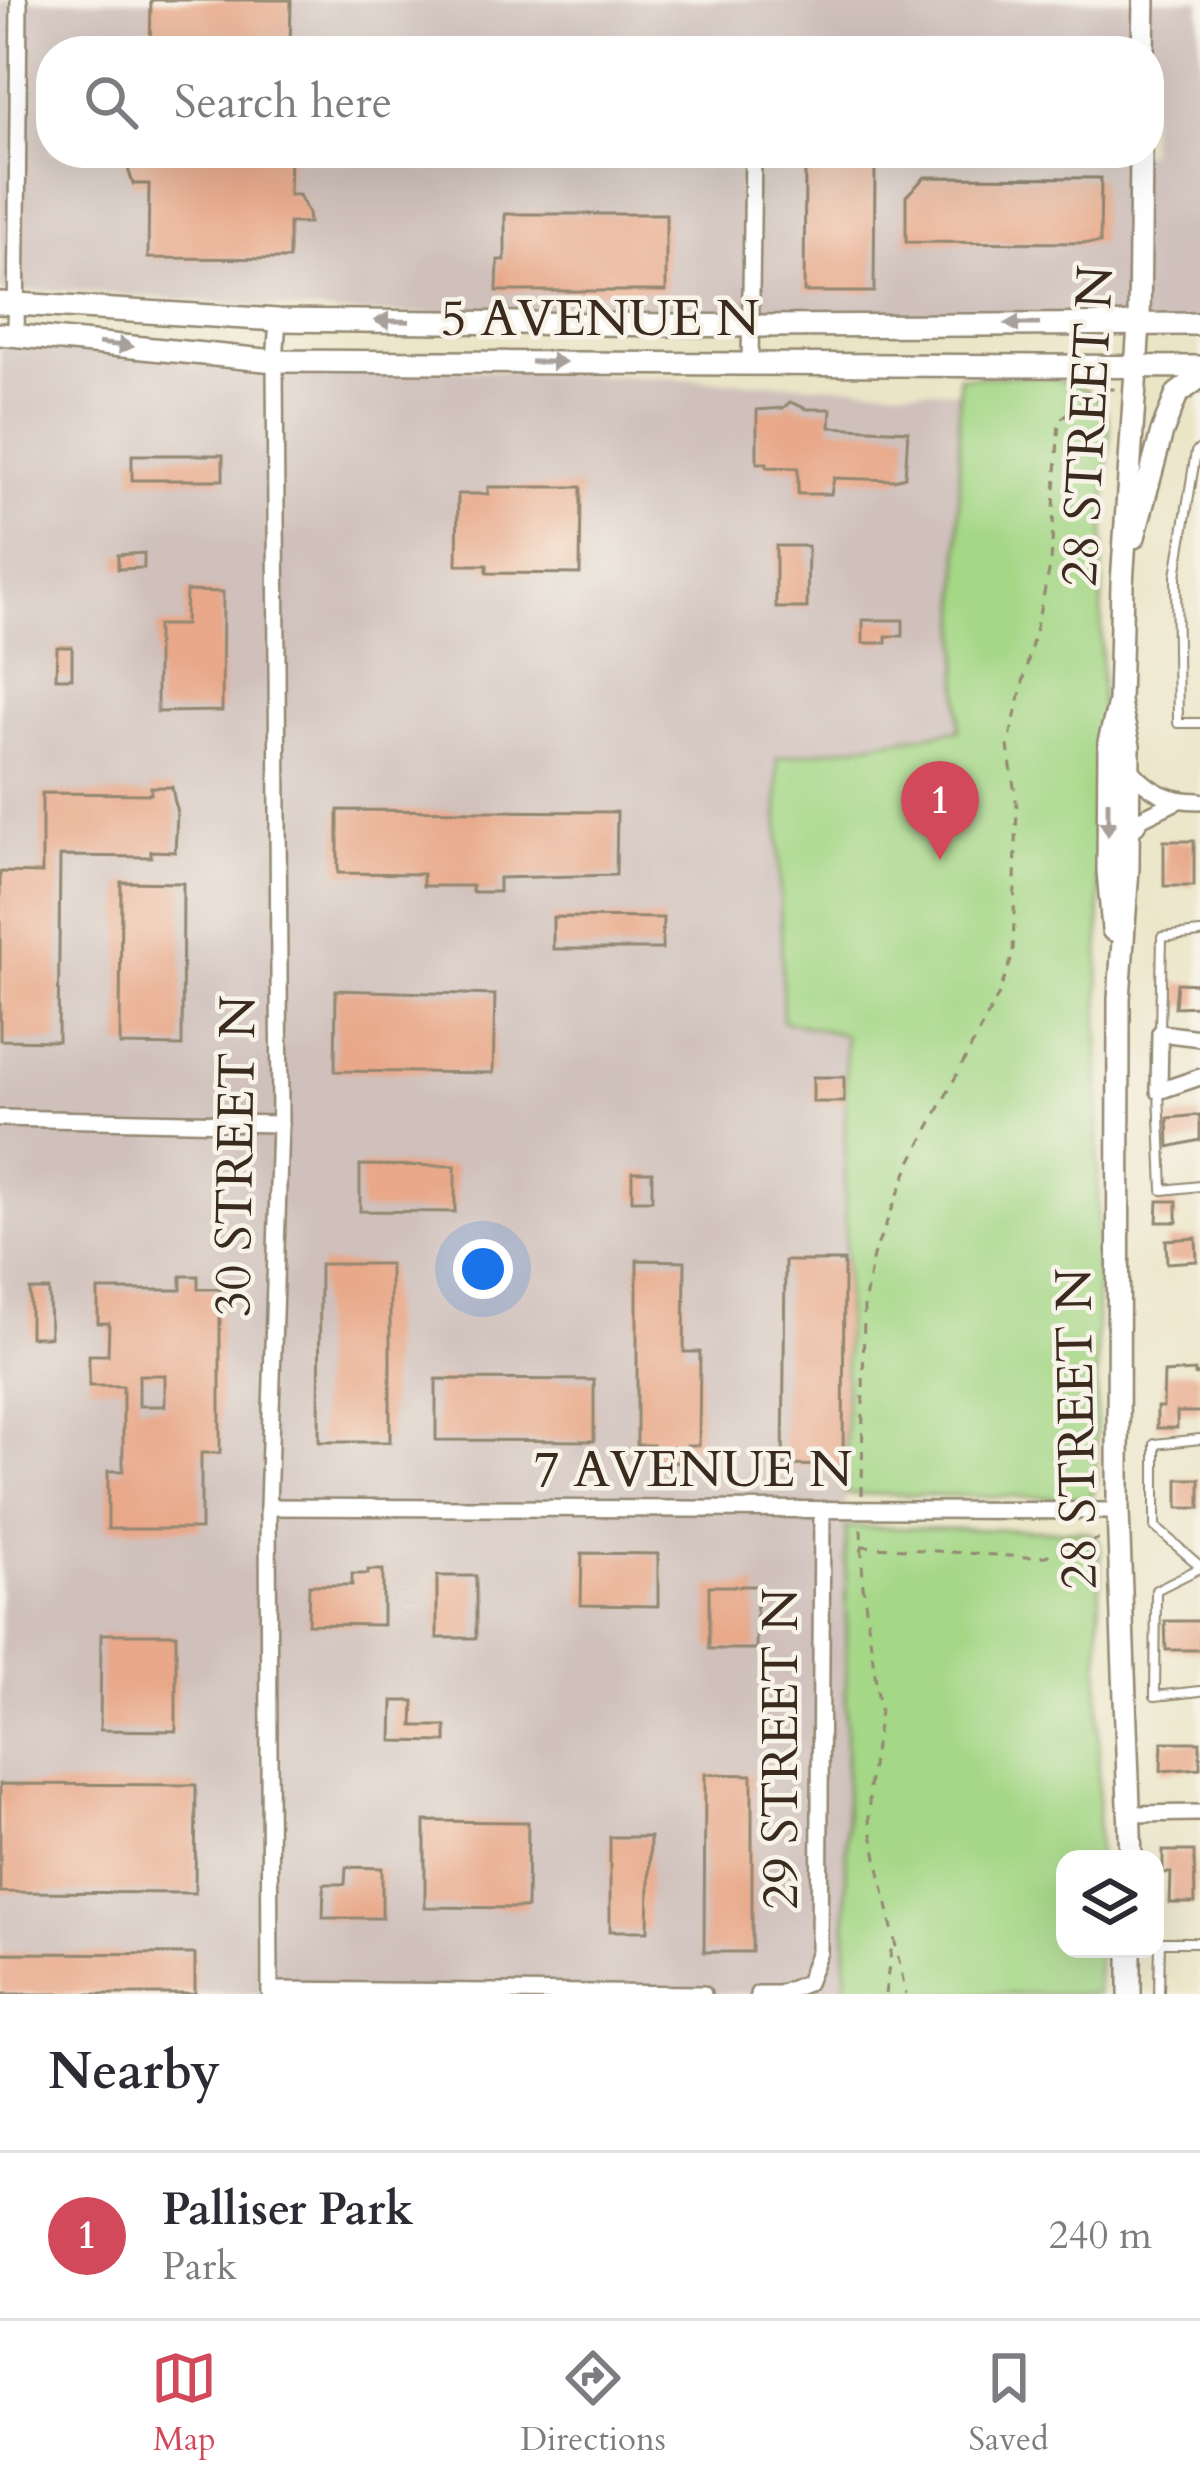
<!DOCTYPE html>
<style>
body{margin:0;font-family:Cardo,serif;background:#f2f2f3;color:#2b2b33}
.controls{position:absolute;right:36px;bottom:36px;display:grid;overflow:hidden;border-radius:24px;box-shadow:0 12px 48px #0002}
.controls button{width:108px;height:108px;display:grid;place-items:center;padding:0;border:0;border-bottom:3px solid #e1e1e2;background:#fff;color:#2b2b33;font:60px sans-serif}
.you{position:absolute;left:483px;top:1269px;width:42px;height:42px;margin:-30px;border:9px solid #fff;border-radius:50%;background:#1a73e8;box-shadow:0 0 0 18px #1a73e833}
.badge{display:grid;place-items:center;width:78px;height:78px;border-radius:50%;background:#d1495b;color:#fff;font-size:39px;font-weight:700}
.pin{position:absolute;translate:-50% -99px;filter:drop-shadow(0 3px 6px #0008)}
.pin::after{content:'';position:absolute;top:63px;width:42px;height:36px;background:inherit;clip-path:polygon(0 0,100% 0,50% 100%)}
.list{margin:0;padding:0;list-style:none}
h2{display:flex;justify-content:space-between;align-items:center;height:156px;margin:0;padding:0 48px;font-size:51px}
h2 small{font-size:39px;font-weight:400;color:#7c7c81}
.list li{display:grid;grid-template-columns:78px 1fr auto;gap:36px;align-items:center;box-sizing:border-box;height:168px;padding:0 48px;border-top:3px solid #e1e1e2}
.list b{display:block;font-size:45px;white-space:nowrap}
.list p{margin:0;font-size:39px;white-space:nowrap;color:#7c7c81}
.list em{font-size:39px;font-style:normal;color:#7c7c81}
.icon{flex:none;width:66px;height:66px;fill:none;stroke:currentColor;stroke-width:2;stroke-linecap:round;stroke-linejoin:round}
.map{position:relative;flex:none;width:1200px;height:1994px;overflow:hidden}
.search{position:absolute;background:#fff;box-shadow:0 12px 48px #0002;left:36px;right:36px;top:36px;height:132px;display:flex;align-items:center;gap:30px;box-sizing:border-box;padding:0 42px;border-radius:48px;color:#7c7c81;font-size:45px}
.sheet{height:324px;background:#fff}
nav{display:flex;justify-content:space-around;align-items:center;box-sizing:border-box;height:168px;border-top:3px solid #e1e1e2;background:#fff;font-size:33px;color:#7c7c81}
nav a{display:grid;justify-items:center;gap:6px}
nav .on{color:#d1495b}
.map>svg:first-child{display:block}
.industrial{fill:#cfc0bb;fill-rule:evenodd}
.green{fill:#a4d786;stroke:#708052;stroke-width:3}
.building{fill:#e8a889;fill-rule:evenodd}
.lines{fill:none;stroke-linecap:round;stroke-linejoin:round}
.lane-casing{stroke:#938872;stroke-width:12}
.street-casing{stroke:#938872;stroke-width:20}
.secondary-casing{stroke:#938872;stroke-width:26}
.path{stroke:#938872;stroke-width:3;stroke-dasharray:9 9;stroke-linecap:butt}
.lane{stroke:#fff;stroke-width:8}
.street{stroke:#fff;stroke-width:15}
.secondary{stroke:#fff;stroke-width:21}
.oneway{fill:#a79f9a}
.labels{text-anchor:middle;stroke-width:9;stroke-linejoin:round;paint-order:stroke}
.street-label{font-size:51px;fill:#3b2a1e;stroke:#f7f3e8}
</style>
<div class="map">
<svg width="1200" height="1994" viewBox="0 0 1200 1994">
<rect width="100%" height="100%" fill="#f7f3e8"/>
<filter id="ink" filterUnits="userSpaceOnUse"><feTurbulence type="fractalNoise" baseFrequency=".00833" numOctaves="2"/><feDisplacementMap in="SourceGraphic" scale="24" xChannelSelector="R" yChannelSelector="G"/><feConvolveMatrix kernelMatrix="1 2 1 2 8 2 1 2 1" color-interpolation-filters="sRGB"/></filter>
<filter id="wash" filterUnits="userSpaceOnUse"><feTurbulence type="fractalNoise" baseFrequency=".004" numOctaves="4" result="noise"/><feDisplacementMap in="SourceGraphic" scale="48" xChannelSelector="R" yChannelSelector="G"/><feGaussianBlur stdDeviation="2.7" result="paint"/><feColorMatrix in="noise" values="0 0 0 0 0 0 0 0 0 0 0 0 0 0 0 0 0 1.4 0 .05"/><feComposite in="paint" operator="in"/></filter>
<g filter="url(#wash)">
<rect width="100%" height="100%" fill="#ebe5c7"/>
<g class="industrial">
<path d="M0,0H1200V326L339,313L76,291H0ZM51,51H1149V153H51Z"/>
<polygon points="0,334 275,361 958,391 959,731 777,759 845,1034 846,1994 0,1994"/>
</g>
<g class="green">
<path d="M1021,376C1059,378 1105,383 1110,429L1102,573L1096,1486L1092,1495L1081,1498L846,1494L845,1035L783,1021L777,758L959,730V377Z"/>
<polygon points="846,1527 1082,1531 1094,1535 1100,1545 1098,1859 1065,1859 1065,1949 1098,1949 1097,1994 846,1994"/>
</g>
<g id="blocks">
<g class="building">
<polygon points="151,0 291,0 290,51 150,51"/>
<polygon points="123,153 290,153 289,195 299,195 308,213 309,223 289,223 289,259 148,258 149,184 133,184"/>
<polygon points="805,168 875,168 874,292 804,292"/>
<polygon points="925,177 1101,178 1100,243 906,242 906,196"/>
<polygon points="505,214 666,214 666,291 497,291 498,260 505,260"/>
<polygon points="790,402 807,409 831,409 830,427 908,431 905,477 894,480 834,478 831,494 798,494 798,468 767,467 767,463 757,463 757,410 783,408"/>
<rect x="132" y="455" width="91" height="25"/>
<polygon points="488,487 581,487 580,574 487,573 487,565 457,565 458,494 488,494"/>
<polygon points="776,546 808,546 807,608 776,608"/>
<polygon points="144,553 144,568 118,569 118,555"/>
<polygon points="186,591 223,592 222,711 157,712 157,625 185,625"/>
<polygon points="863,620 903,620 903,636 886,636 886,643 863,643"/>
<polygon points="57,647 72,647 72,678 56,678"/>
<polygon points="151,787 172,787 177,814 175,852 151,851 151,857 60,856 58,1041 0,1040 0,872 42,873 42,793 151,794"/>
<polygon points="338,810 617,812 616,875 499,878 499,892 472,892 472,886 423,886 423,874 338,873"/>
<rect x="1164" y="841" width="30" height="45"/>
<polygon points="121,882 183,883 182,1046 120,1045"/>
<polygon points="553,917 663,918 662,949 553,949"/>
<polygon points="1177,983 1200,984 1200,1006 1175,1007"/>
<polygon points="336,990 495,995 493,1073 335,1071"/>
<rect x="813" y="1077" width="31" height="25"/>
<polygon points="1200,1115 1200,1140 1169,1147 1168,1118"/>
<polygon points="360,1165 455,1166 455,1212 360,1211"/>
<rect x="632" y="1172" width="20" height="28"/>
<polygon points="1158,1201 1177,1201 1177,1222 1157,1222"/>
<polygon points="1196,1238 1197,1261 1167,1263 1166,1240"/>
<polygon points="637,1260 685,1261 684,1352 700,1352 699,1445 687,1445 687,1463 653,1461 653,1445 637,1445"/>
<polygon points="785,1261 844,1261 843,1466 783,1465"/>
<polygon points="320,1264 390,1264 390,1442 319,1442"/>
<path d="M181,1276H198V1289H220V1453H201V1529H108V1471H123V1386H89V1355H108L109,1323H98V1290H181ZM139,1375H165V1406H139Z"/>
<polygon points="30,1290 49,1290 50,1337 30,1337"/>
<polygon points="1195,1371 1195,1375 1200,1374 1200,1412 1177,1412 1177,1428 1157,1428 1157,1407 1163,1407 1164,1373"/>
<polygon points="436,1379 594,1380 594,1441 436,1440"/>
<rect x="1178" y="1479" width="22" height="29"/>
<polygon points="582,1553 658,1554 658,1606 581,1605"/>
<polygon points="368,1570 383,1570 383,1625 308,1624 309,1585 352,1585 352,1574 368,1574"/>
<rect x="437" y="1576" width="39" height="62"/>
<polygon points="709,1586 757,1586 756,1649 709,1649"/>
<polygon points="1165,1621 1200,1621 1200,1650 1166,1650"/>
<polygon points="101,1634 176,1634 176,1731 100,1730"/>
<polygon points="393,1701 414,1701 413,1726 446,1726 446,1742 392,1741"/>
<polygon points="1162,1742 1200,1742 1200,1768 1161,1771"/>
<polygon points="705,1774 752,1775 752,1952 704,1952"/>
<polygon points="0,1784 196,1785 195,1893 0,1892"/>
<polygon points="425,1821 528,1822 527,1908 425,1907"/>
<polygon points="610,1837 650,1837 648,1931 610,1931"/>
<polygon points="1163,1851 1194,1851 1195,1903 1170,1903 1171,1873 1163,1873"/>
<polygon points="346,1867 382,1868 382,1918 323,1918 324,1884 345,1884"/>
<polygon points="0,1953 195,1954 195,1994 0,1994"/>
</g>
</g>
</g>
<g filter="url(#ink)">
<use href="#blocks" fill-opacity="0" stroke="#938872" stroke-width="3"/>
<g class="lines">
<defs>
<g id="lane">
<polyline points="1200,449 1196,452 1176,576 1178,723 1200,723"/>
<polyline points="1160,1031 1162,937 1200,933"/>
<polyline points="1159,1092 1163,1190 1200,1186"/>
<polyline points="1200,1439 1155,1444 1155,1527 1200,1566"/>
<polyline points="1200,1568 1156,1590 1155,1696 1200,1691"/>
<polyline points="1159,1994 1160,1942 1200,1942"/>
</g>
<g id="street">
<polyline points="16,335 19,0"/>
<polyline points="750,362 753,153"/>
<path d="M1129,767C1149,792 1168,801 1200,801"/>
<polyline points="1128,837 1142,818 1177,801"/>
<polyline points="1200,1038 1160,1033 1159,1091 1200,1077"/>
<polyline points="0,1118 280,1124"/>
<polyline points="268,1507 1118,1511"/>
<polyline points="1131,1814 1200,1813"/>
<polyline points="270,1990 703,1994"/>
<polyline points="270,1994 268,1507 280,1124 275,361 278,320"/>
<polyline points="758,1994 779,1994 807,1983 819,1952 822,1513"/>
</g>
<g id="secondary">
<polyline points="1143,51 1144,0"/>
<polyline points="0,303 278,320 751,326 1200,324"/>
<polyline points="0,334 275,361 1200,367"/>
<polyline points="1134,537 1162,432 1177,394 1200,377"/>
<polyline points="1119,703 1129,746 1128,868 1119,999 1118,1511 1131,1859"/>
<polyline points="1113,930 1108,870 1109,742 1119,703 1122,584 1139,324 1141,153"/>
<polyline points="1130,1994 1130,1949"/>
</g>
</defs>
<use href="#lane" class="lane-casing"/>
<use href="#street" class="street-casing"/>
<use href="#secondary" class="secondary-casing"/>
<g class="path">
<polyline points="862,1495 864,1305 873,1256 911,1162 998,996 1013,955 1017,808 1008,746 1051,563 1059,420 1101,389 1118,389"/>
<polyline points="861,1529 863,1586 880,1711 869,1788 869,1820 906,1994"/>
<polyline points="861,1546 1025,1557 1045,1556 1099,1539"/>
<polyline points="885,1994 892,1944"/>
</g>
<use href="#lane" class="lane"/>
<use href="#street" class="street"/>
<use href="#secondary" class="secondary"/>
</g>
<defs><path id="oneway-solid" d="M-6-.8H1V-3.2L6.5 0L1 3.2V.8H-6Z" transform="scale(3)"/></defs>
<g class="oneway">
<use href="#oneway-solid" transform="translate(392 321) rotate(-179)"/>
<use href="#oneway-solid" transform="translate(1022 324) rotate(180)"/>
<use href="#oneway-solid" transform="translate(116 345) rotate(6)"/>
<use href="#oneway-solid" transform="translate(548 362)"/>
<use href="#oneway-solid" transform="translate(1108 818) rotate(90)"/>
</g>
</g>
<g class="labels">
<g class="street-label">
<text x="600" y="335">5 AVENUE N</text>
<text transform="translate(1086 426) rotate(-87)" y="18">28 STREET N</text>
<text transform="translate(234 1156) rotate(-89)" y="18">30 STREET N</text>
<text transform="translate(1075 1429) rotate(-91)" y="18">28 STREET N</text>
<text x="693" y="1486">7 AVENUE N</text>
<text transform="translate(779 1749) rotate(-90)" y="18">29 STREET N</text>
</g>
</g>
</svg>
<div class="controls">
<button><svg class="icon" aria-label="layers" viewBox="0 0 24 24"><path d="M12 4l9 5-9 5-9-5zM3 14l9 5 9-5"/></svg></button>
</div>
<div class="you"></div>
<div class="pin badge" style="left:940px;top:860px">1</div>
<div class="search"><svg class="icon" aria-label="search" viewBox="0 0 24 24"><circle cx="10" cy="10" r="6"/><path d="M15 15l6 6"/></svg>Search here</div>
</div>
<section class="sheet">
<h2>Nearby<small></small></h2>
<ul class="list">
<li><span class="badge">1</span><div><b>Palliser Park</b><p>Park</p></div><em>240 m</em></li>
</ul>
</section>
<nav>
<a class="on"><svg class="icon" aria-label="map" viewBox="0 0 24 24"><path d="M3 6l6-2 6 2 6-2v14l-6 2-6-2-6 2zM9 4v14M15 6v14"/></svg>Map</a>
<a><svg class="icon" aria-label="directions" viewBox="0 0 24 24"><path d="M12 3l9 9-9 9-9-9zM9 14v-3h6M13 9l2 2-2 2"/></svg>Directions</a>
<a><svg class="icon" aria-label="saved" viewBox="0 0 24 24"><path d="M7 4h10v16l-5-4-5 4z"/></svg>Saved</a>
</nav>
